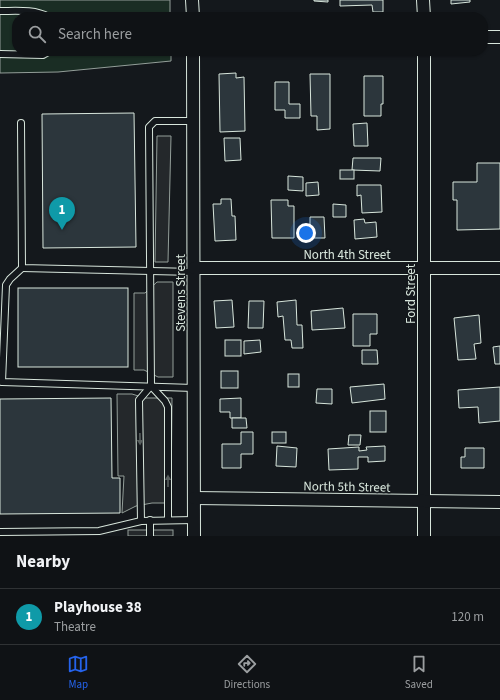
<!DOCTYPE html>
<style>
body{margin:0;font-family:"Source Sans 3",sans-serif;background:#181b1e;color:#f1f3f6}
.you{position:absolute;left:306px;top:233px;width:14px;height:14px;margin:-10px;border:3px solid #fff;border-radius:50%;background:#1a73e8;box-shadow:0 0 0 6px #1a73e833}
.badge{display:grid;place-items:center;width:26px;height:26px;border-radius:50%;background:#2563eb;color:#fff;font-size:13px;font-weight:700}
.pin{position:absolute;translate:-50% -33px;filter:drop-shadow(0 1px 2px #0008)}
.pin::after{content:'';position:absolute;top:21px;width:14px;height:12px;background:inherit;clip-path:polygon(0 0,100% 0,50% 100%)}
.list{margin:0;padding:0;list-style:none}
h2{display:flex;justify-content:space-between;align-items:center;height:52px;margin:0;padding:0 16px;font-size:17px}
h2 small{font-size:13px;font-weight:400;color:#9b9ea0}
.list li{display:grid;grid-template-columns:26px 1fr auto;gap:12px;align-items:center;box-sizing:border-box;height:56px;padding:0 16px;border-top:1px solid #2f3234}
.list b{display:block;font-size:15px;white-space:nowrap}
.list p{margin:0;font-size:13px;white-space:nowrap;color:#9b9ea0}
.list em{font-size:13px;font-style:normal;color:#9b9ea0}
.icon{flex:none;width:22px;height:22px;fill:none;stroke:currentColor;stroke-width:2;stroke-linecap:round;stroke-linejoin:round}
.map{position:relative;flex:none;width:500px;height:536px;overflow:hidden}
.search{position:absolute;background:#0f1215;box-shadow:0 1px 3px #0004;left:12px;right:12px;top:12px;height:44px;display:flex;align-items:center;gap:10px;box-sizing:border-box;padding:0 14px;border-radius:16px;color:#9b9ea0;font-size:15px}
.sheet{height:108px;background:#0f1215}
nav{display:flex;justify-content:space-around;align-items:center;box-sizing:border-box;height:56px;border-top:1px solid #2f3234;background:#0f1215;font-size:11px;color:#9b9ea0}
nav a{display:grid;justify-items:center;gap:2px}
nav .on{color:#2563eb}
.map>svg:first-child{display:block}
.green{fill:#1a2d24;stroke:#939e99}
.parking{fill:#24282b;stroke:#939e99}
.building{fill:#2c363c;stroke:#d8e6dc}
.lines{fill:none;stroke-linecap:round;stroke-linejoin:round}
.lane-casing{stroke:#d8e6dc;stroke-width:8}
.street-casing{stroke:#d8e6dc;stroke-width:14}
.lane{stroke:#14181c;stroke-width:6}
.street{stroke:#14181c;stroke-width:12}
.oneway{fill:#59605f}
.labels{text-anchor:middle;stroke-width:3;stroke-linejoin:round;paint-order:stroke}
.street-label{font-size:13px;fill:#d8e6dc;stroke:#14181c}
</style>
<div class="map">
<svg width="500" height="536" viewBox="0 0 500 536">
<rect width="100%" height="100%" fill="#14181c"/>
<polygon class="green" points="0,0 170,0 170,17 17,17 17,51 171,51 171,61 58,72 0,73"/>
<g class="parking">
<polygon points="157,136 171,136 168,262 155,262"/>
<polygon points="157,282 173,282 173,377 158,377 144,370 134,370 134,293 145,293"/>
<polygon points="117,394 132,394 145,398 172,398 171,503 152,503 136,506 122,513 124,476 118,476"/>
<rect x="128" y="530" width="45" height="6"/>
</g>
<g class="building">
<polygon points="314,0 328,0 328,2 314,1"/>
<polygon points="340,0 383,0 383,12 373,12 372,5 340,6"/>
<polygon points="451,0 470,0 470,2 451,4"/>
<polygon points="236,73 236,78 244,77 245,131 220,132 219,74"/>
<polygon points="310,74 330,74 330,129 317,130 317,116 311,116"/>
<polygon points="364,76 383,76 383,104 381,104 381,116 364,116"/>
<polygon points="275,82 289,82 289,104 300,104 300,118 285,118 285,110 275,110"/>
<polygon points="134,113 136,247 43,248 42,114"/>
<polygon points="367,123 368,146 354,146 353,124"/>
<polygon points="224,138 240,138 241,160 225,161"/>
<polygon points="353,158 381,158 380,171 352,170"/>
<polygon points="477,163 500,163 500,229 457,230 457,200 453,200 453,182 477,182"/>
<rect x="340" y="170" width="14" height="9"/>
<polygon points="288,176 303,177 303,191 288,190"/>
<polygon points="318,182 319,195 306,196 306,183"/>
<polygon points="357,185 381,185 382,212 362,213 361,195 357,196"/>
<polygon points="221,199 231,199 232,216 235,216 236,240 215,241 213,204 221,204"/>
<polygon points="271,200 288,200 288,206 294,206 294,238 272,238"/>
<polygon points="333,204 346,205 346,217 333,217"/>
<polygon points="310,217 324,217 325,238 310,238"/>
<polygon points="364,219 365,223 376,222 377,237 355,239 354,220"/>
<rect x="18" y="288" width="110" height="79"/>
<polygon points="232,300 234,327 216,328 214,301"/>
<polygon points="296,300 297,325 302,325 303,348 292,348 291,340 285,340 283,316 278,317 277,302"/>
<polygon points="249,301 264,301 263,328 248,328"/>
<polygon points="343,308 345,328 312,330 311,311"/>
<polygon points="353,314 377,314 377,334 370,334 370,346 353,346"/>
<polygon points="479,315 481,343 474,344 476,359 458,360 454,318"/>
<rect x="225" y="340" width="16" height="16"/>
<polygon points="260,340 261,352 244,354 244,341"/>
<polygon points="500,346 500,364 495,364 493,347"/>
<polygon points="362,350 377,350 378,364 362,364"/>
<rect x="221" y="371" width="17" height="17"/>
<rect x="288" y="374" width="11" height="13"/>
<polygon points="384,384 385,399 352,403 350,387"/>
<polygon points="500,387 500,421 479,423 478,407 459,408 458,390"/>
<polygon points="317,389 332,389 332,404 316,403"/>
<polygon points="111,398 112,478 120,478 120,513 0,514 0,399"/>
<polygon points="241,398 241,418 230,418 230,412 220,412 220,399"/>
<rect x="370" y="411" width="16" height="21"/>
<polygon points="232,418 246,418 247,428 232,428"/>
<polygon points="241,432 253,432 253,454 241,454 241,468 222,468 222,444 241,444"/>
<rect x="272" y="432" width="14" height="11"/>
<polygon points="349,435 361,435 360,445 348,445"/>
<polygon points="277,446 297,448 296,467 276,466"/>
<polygon points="385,446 385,461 368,462 368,457 358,457 358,469 329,470 328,449 359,447 359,451 367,450 366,447"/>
<polygon points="465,448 484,448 484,468 461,468 461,457 465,457"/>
</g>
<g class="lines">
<defs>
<g id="lane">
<path d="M0,11C16,11 34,9 49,17"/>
<polyline points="0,54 43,55 50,51"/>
<polyline points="21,123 22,268 194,272"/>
<polyline points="22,268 10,279 6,285 2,382 194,388"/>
<polyline points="151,386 165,401 168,407 168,520"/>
<polyline points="141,521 139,400 151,386 149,127 155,121 193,121"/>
<polyline points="0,532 99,531 141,521 194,520"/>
<polyline points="150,536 150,520"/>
</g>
<g id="street">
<polyline points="192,0 193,17"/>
<polyline points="423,0 424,17"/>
<polyline points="483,37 500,37"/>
<polyline points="193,51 194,536"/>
<polyline points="424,51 424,536"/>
<polyline points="194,268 500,268"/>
<polyline points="194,498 500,502"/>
</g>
</defs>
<use href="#lane" class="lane-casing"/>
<use href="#street" class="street-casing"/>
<use href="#lane" class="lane"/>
<use href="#street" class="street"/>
</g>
<defs><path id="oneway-solid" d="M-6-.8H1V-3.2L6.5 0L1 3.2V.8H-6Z"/></defs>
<g class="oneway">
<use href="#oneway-solid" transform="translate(140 439) rotate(89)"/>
<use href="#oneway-solid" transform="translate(168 481) rotate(-90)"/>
</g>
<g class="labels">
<g class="street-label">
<text x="347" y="259">North 4th Street</text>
<text transform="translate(180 293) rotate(-90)" y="5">Stevens Street</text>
<text transform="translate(410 294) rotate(-90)" y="5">Ford Street</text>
<text transform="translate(347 486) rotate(1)" y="5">North 5th Street</text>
</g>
</g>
</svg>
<div class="you"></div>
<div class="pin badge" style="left:62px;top:230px;background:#0f9aa8">1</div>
<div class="search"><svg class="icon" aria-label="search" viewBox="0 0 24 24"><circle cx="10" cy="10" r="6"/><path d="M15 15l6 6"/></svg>Search here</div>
</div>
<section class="sheet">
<h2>Nearby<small></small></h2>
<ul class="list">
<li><span class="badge" style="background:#0f9aa8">1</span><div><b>Playhouse 38</b><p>Theatre</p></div><em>120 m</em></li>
</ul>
</section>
<nav>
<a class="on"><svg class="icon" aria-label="map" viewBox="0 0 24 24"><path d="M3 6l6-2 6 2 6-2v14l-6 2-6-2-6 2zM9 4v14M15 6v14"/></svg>Map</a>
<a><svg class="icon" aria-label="directions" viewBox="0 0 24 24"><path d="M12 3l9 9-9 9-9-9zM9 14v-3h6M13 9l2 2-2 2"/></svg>Directions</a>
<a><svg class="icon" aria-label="saved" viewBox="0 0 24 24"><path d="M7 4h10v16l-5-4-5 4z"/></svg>Saved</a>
</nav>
